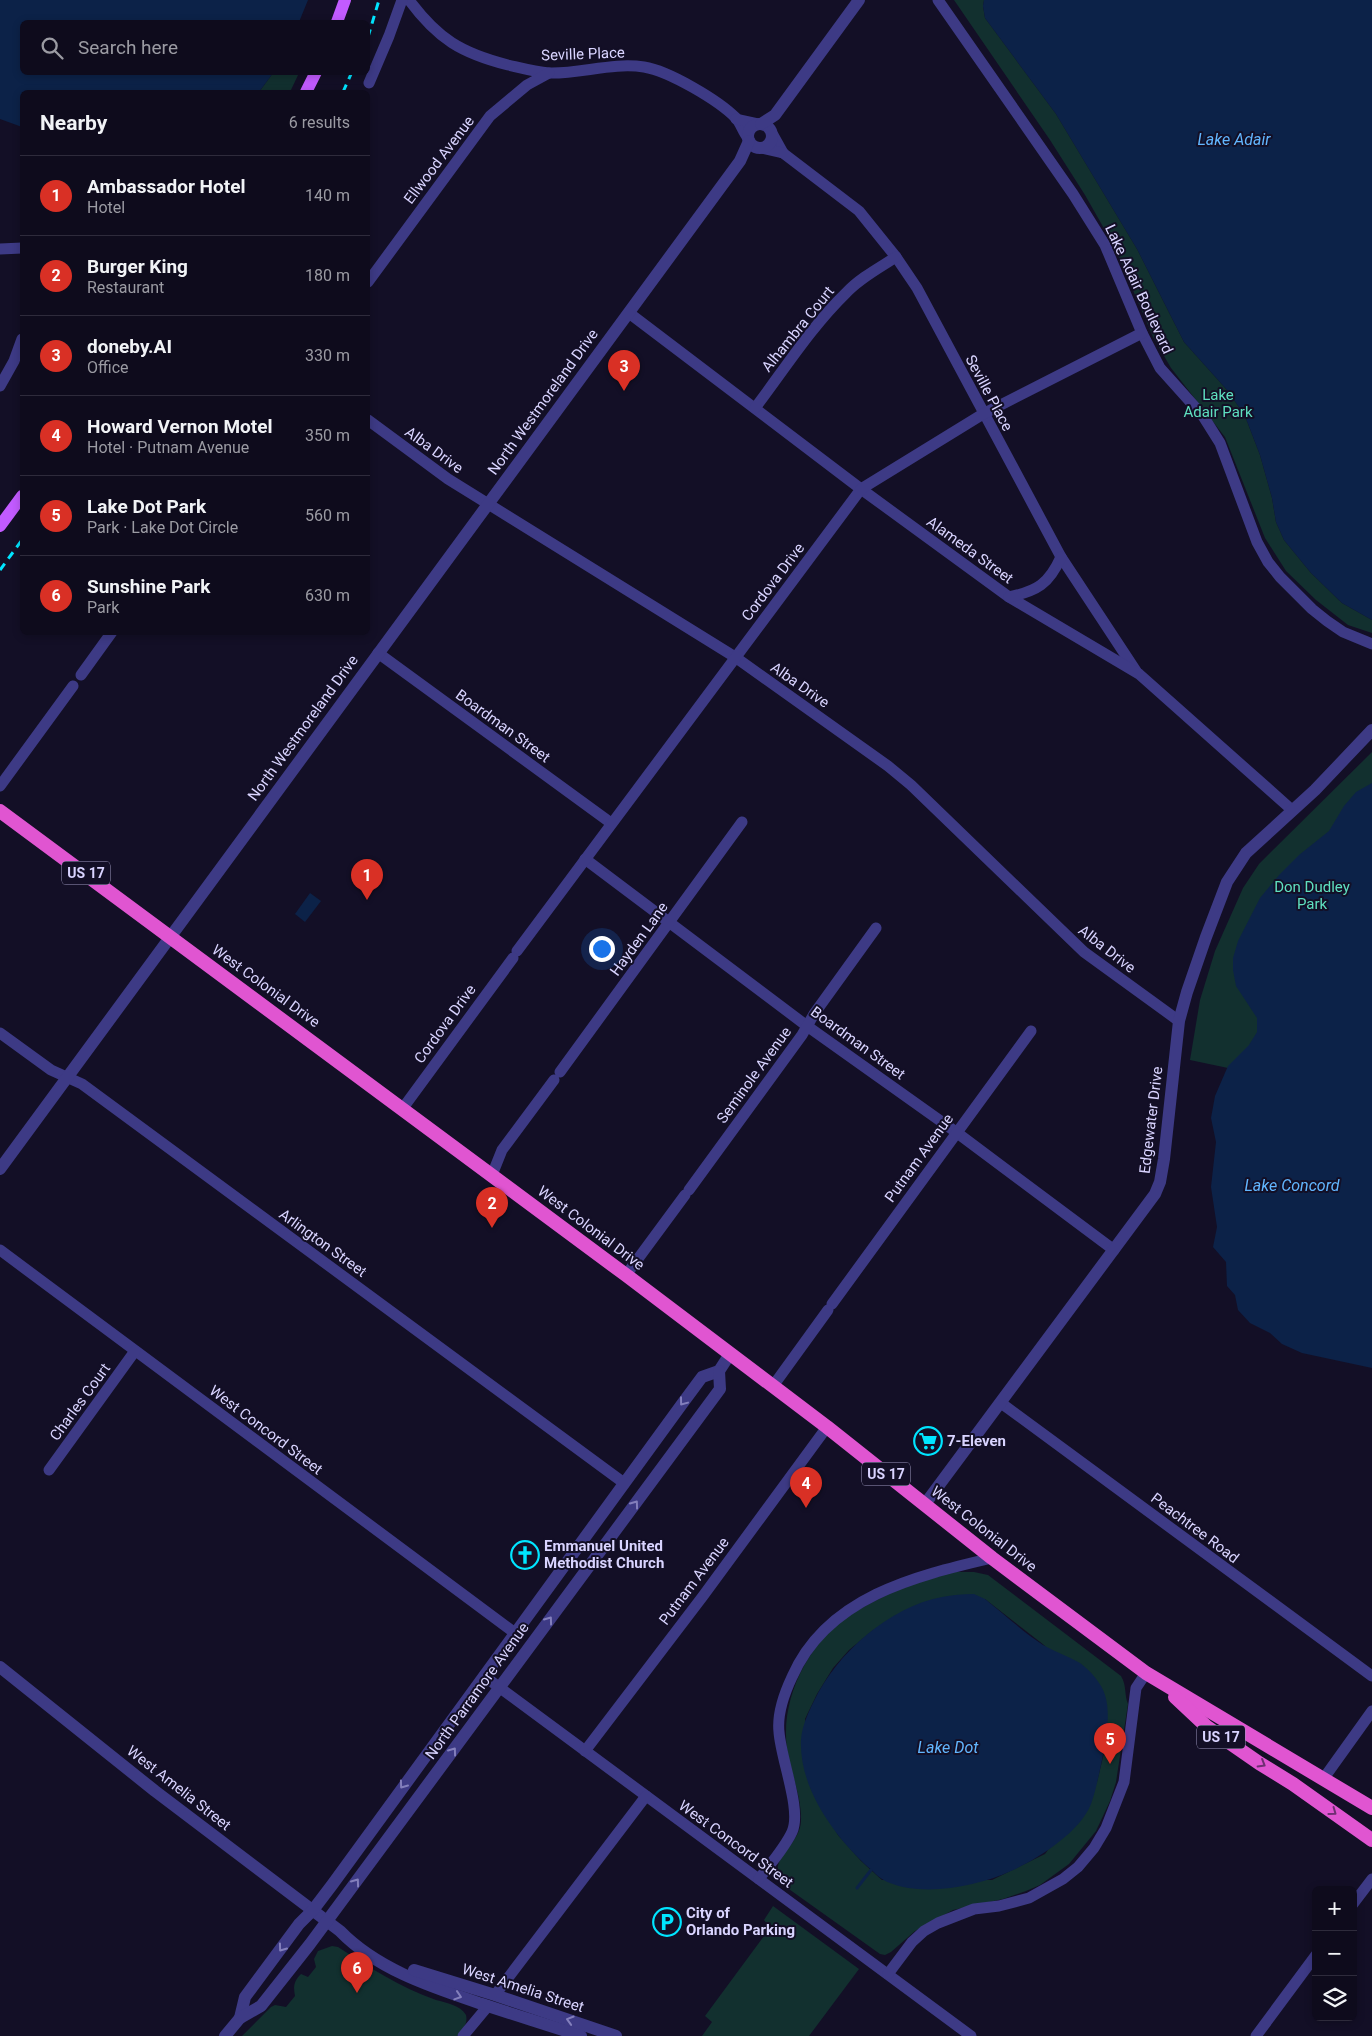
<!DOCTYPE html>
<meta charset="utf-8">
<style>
body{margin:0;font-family:Roboto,sans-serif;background:#1c1929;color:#f1f3f6}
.controls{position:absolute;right:15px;bottom:15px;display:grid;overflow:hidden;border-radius:8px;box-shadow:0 2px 8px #0003}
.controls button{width:45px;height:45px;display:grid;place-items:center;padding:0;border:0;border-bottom:1px solid #2e2b3b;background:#0e0b1c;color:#f1f3f6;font:25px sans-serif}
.you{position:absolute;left:601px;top:948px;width:18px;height:18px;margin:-12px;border:4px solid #fff;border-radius:50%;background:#1a73e8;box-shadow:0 0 0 8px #1a73e833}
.badge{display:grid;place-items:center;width:32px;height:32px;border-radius:50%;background:#d93025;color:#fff;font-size:16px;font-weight:700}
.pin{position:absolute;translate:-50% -41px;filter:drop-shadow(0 1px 2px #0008)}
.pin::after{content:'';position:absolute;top:26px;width:18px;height:15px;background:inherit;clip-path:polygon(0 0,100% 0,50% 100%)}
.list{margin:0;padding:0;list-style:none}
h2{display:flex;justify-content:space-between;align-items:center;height:65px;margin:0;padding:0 20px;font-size:21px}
h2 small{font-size:16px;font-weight:400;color:#9b9ba3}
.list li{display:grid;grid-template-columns:32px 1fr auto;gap:15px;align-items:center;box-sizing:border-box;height:80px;padding:0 20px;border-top:1px solid #2e2b3b}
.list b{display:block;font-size:19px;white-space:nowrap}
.list p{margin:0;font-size:16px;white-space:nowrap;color:#9b9ba3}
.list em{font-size:16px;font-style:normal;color:#9b9ba3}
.icon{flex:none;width:28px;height:28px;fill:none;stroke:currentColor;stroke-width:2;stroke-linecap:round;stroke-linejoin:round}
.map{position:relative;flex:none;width:1372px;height:2036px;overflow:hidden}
.search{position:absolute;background:#0e0b1c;box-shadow:0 2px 8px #0003;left:20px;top:20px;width:350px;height:55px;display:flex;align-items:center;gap:12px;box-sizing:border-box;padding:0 18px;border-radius:8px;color:#9b9ba3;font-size:19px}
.panel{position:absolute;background:#0e0b1c;box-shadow:0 2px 8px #0003;left:20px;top:90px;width:350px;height:545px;border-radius:8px}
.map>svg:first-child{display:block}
.green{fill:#12302f;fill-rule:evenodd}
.water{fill:#0c2248}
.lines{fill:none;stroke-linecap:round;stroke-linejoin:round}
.stream{stroke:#0c2248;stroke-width:3}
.minor{stroke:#3d3a85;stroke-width:11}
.tertiary{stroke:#3d3a85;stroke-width:12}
.primary{stroke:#c25bff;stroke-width:12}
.trunk{stroke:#e055d1;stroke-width:14}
.rail{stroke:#00e5ff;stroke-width:3;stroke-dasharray:8 6;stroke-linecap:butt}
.oneway{stroke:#837fbc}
.oneway2{stroke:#6f2e73}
.labels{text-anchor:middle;stroke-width:4;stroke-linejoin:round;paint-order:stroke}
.shield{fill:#130f26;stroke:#9e99be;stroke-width:1}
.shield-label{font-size:14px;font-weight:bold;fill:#d9d4ff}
.street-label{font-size:15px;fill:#d9d4ff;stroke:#130f26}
.park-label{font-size:15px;fill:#5fe0c0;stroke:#130f26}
.poi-label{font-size:15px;font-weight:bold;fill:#d9d4ff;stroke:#130f26;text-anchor:start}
.water-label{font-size:16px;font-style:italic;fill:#62b6ff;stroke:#130f26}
</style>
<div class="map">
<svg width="1372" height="2036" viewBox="0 0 1372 2036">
<rect width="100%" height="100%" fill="#130f26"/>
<g class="green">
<polygon points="954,0 984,0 983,6 985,18 1056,114 1137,249 1184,342 1228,391 1245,416 1260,455 1272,498 1276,522 1284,540 1311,573 1342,603 1372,620 1372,633 1348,625 1316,600 1286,571 1265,538 1225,437 1171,368 1153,337 1114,246 1085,195 1050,140"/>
<polygon points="273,73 299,73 290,92 259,92"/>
<polygon points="1372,752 1372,970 1247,1072 1190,1060 1200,1000 1215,951 1243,888 1259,864"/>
<path d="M953,1572H974L988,1575L1121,1676C1127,1686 1124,1695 1128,1704L1116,1782L1110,1801L1096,1831L1069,1864L1040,1885L1026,1891L1003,1899L953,1910L915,1931L891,1952L885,1955L880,1954L786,1887C761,1860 800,1848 801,1821C802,1792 786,1765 786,1735C785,1690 812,1638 852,1614C860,1608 870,1604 879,1599C887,1595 896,1589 906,1585C921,1580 937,1576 953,1572ZM985,1599L1044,1645L1107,1715L1105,1749L1097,1782L1045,1854L992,1880H882L861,1861L838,1835L811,1789L805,1719L817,1694L833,1668L849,1650L872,1631L896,1615Z"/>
<polygon points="773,1906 859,1969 809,2036 702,2036 712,2022 705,2016 770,1928 764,1920"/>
<path d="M332,1946L338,1947C369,1967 401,1988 436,2000C447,2003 460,2005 466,2015C468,2024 463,2029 457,2036H242L271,2007L275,2005L286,2007L295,1996C293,1986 294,1981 301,1974L308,1977L316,1967L314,1959L318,1951Z"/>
</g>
<g class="water">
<polygon points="0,0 308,0 299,22 22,22 22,72 273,73 259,92 22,92 22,127 0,119"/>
<polygon points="984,0 1372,0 1372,620 1342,603 1311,573 1284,540 1276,522 1272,498 1260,455 1245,416 1228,391 1184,342 1137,249 1056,114 985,18 983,6"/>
<polygon points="1372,783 1372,1368 1302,1353 1282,1344 1270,1333 1250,1323 1238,1310 1235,1295 1227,1286 1226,1262 1213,1247 1217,1227 1211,1187 1216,1142 1211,1118 1215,1096 1228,1066 1249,1045 1257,1032 1257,1018 1236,986 1233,970 1233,958 1238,941 1260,898 1280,874 1299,855 1329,831 1344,806 1356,792"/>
<polygon points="310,893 321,901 305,922 295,914"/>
<path d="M974,1594L985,1599C1004,1614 1023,1632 1043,1645C1055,1652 1068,1656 1080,1663C1090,1670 1102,1684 1105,1695C1111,1714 1106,1741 1102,1760C1099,1774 1096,1790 1091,1804C1080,1832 1038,1859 1011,1871C978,1886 925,1897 890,1883C881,1880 875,1873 868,1867C834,1836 799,1788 801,1740C802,1726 808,1713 814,1701C837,1653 889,1607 942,1597C952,1595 963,1594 974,1594Z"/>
</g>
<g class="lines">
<polyline class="stream" points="857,1888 871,1870"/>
<g class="minor">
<path d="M409,0C438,39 461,53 508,65C521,68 536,72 549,73C580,74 613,62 644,67C669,71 718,100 736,118C741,124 743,132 748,138"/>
<polyline points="938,0 1073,194 1105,245 1142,333 1160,368 1203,416 1220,443 1257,542 1268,562 1280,577 1312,609 1327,621 1343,632 1372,644"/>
<polyline points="369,83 389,36 402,0"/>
<polyline points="736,119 759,124"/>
<polyline points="773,135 783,153"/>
<polyline points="761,148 783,153 859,211 896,257 917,288 1061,557 1136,671"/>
<polyline points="0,249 22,248"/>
<polyline points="368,282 490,116 527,85 549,73"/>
<polyline points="629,313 861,489 1009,597 1139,674 1292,810"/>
<polyline points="0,386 14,361 22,339"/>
<path d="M755,408C784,370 811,327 846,293C860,278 879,268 896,257"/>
<polyline points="368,420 448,479 735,657 888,766 911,785 1084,952 1179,1021"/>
<path d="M1009,597C1037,591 1049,584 1061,557"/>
<polyline points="378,653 611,823"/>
<polyline points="81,675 112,632"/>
<polyline points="0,786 73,686"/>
<polyline points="585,859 807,1026 956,1132 1114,1250"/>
<polyline points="517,951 861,489 983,414 1142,333"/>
<polyline points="0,1033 51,1070 82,1084 624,1483"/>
<polyline points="560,1072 742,822"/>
<polyline points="403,1108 513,958"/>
<polyline points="492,1175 502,1150 554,1080"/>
<polyline points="689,1190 802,1035 814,1014 876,928"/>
<polyline points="0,1250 515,1633"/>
<polyline points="626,1275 685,1195"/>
<polyline points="832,1304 1031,1031"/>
<polyline points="773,1386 828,1310"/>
<polyline points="1001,1403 1372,1676"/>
<polyline points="49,1470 135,1351"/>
<polyline points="484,1676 971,2036"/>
<polyline points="585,1751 703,1596 827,1427"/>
<polyline points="1324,1778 1372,1711"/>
<path d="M759,1879C770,1864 784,1849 792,1832C802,1810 781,1760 779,1732C777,1714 784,1694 792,1677C827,1597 915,1576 992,1558"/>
<polyline points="1353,1904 1372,1879"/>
<polyline points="888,1974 912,1942 924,1931 938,1923 974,1909 999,1906 1029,1898 1063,1879 1078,1867 1094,1848 1106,1828 1124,1782 1136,1688 1146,1673"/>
<polyline points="495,1995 646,1796"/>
<polyline points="463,2036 488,2006"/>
<polyline points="1256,2036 1316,1955"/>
</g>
<g class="tertiary">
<circle cx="760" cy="136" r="12"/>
<polyline points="761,124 775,115 859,0"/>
<polyline points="0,1169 740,161 749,141"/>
<polyline points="925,1504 1155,1194 1160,1182 1164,1159 1179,1021 1187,992 1206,937 1227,882 1246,853 1315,790 1372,730"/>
<path d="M0,1667L155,1791L340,1931C378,1970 432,1987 482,2004C515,2015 548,2025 581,2036"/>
<polyline points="414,1970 495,1995 616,2036"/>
<polyline points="240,2018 245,1997 299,1924 313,1910 332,1885 682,1404 702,1377 719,1371 730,1354"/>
<polyline points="225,2036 240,2018 261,2006 310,1944 720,1389 719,1371"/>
</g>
<g class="primary">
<polyline points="337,22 345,0"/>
<polyline points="306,92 316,72"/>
<polyline points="0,526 22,496"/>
</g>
<g class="trunk">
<polyline points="0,811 626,1275 827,1427 992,1558 1146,1673 1372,1808"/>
<polyline points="1175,1697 1207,1727 1259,1763 1293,1784 1372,1840"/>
</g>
<g class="rail">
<polyline points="368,37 379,0"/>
<polyline points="343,92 352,72"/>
<polyline points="0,570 22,540"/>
</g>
</g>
<defs><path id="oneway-chevron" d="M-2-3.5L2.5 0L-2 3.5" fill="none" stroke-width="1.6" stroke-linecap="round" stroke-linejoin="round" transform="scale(1.25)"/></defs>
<g class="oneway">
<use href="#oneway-chevron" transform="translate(683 1402) rotate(127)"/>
<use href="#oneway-chevron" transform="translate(635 1504) rotate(-54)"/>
<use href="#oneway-chevron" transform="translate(549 1620) rotate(-54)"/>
<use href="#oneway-chevron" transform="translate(453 1751) rotate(-54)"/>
<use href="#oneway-chevron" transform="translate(403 1785) rotate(126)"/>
<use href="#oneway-chevron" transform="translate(356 1882) rotate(-54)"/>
<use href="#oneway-chevron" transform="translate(282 1948) rotate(126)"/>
<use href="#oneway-chevron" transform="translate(458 1996) rotate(18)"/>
<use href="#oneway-chevron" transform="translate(570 2020) rotate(-163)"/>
</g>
<g class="oneway2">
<use href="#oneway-chevron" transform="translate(1262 1764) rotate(31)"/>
<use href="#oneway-chevron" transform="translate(1333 1812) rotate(36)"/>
</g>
<defs>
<symbol id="supermarket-ring" viewBox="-11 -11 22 22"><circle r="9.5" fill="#130f26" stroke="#00e5ff" stroke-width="1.5"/><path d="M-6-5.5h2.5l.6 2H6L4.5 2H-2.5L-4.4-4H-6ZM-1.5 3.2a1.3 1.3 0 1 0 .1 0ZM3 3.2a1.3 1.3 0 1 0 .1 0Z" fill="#00e5ff"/></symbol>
<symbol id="church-ring" viewBox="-11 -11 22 22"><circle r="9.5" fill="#130f26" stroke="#00e5ff" stroke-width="1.5"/><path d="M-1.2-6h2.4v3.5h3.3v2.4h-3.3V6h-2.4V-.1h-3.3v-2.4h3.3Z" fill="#00e5ff"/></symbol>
<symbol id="parking-ring" viewBox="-11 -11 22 22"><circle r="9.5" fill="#130f26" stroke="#00e5ff" stroke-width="1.5"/><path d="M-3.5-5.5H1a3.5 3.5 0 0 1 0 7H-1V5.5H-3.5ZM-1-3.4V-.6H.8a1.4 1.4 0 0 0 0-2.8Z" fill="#00e5ff"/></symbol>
</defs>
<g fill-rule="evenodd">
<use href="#supermarket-ring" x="912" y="1425" width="32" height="32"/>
<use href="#church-ring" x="509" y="1539" width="32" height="32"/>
<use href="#parking-ring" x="651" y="1906" width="32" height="32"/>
</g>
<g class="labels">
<g class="shield">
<rect x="62" y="861.5" width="48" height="23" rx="4"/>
<rect x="862" y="1462.5" width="48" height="23" rx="4"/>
<rect x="1197" y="1725.5" width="48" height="23" rx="4"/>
</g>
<g class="shield-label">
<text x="86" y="878">US 17</text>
<text x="886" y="1479">US 17</text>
<text x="1221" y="1742">US 17</text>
</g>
<g class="street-label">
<text transform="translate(583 54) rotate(-2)" y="5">Seville Place</text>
<text transform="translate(439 160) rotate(-53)" y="5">Ellwood Avenue</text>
<text transform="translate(1139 289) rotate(65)" y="5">Lake Adair Boulevard</text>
<text transform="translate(798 329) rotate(-51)" y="5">Alhambra Court</text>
<text transform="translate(989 393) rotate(62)" y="5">Seville Place</text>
<text transform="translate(543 402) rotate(-54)" y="5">North Westmoreland Drive</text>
<text transform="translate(434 450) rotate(36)" y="5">Alba Drive</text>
<text transform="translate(970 550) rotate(36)" y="5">Alameda Street</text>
<text transform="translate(773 582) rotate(-53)" y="5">Cordova Drive</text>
<text transform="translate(800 685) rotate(35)" y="5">Alba Drive</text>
<text transform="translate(503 726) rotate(36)" y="5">Boardman Street</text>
<text transform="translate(303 728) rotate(-54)" y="5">North Westmoreland Drive</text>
<text transform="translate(639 939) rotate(-54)" y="5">Hayden Lane</text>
<text transform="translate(1107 949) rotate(38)" y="5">Alba Drive</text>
<text transform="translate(266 986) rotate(36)" y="5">West Colonial Drive</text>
<text transform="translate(445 1024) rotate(-54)" y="5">Cordova Drive</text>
<text transform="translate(858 1043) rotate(36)" y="5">Boardman Street</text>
<text transform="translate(754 1075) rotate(-54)" y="5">Seminole Avenue</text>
<text transform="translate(1151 1120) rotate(-83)" y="5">Edgewater Drive</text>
<text transform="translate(919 1158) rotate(-54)" y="5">Putnam Avenue</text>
<text transform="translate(591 1228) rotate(37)" y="5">West Colonial Drive</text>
<text transform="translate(323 1243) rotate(36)" y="5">Arlington Street</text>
<text transform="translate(80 1402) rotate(-54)" y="5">Charles Court</text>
<text transform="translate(266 1430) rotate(37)" y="5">West Concord Street</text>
<text transform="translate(1195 1528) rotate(37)" y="5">Peachtree Road</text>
<text transform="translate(984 1529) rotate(38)" y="5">West Colonial Drive</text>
<text transform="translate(694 1581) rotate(-53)" y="5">Putnam Avenue</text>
<text transform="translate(477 1691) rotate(-54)" y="5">North Parramore Avenue</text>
<text transform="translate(179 1788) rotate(38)" y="5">West Amelia Street</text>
<text transform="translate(736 1844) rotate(36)" y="5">West Concord Street</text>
<text transform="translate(523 1988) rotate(18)" y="5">West Amelia Street</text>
</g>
<g class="park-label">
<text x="1218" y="400">Lake<tspan x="1218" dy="17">Adair Park</tspan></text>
<text x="1312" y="892">Don Dudley<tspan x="1312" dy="17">Park</tspan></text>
</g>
<g class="poi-label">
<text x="947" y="1446">7-Eleven</text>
<text x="544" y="1551">Emmanuel United<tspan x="544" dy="17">Methodist Church</tspan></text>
<text x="686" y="1918">City of<tspan x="686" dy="17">Orlando Parking</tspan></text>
</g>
<g class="water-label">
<text x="1234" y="145">Lake Adair</text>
<text x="1292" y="1191">Lake Concord</text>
<text x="948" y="1753">Lake Dot</text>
</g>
</g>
</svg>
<div class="controls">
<button>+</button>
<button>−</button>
<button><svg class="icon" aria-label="layers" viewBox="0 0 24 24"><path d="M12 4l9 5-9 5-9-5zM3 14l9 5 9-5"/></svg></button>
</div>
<div class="you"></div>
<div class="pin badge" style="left:367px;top:900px">1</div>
<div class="pin badge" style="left:492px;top:1228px">2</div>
<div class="pin badge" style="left:624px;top:391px">3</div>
<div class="pin badge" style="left:806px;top:1508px">4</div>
<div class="pin badge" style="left:1110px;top:1764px">5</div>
<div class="pin badge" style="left:357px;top:1993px">6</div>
<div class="search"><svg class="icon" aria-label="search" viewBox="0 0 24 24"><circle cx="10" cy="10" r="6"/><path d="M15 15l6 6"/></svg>Search here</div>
<section class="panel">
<h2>Nearby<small>6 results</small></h2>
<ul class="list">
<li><span class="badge">1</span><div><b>Ambassador Hotel</b><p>Hotel</p></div><em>140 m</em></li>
<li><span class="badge">2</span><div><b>Burger King</b><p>Restaurant</p></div><em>180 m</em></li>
<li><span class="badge">3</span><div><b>doneby.AI</b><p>Office</p></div><em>330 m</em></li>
<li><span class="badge">4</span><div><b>Howard Vernon Motel</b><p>Hotel · Putnam Avenue</p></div><em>350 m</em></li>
<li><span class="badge">5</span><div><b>Lake Dot Park</b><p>Park · Lake Dot Circle</p></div><em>560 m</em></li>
<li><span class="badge">6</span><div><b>Sunshine Park</b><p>Park</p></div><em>630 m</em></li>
</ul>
</section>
</div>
